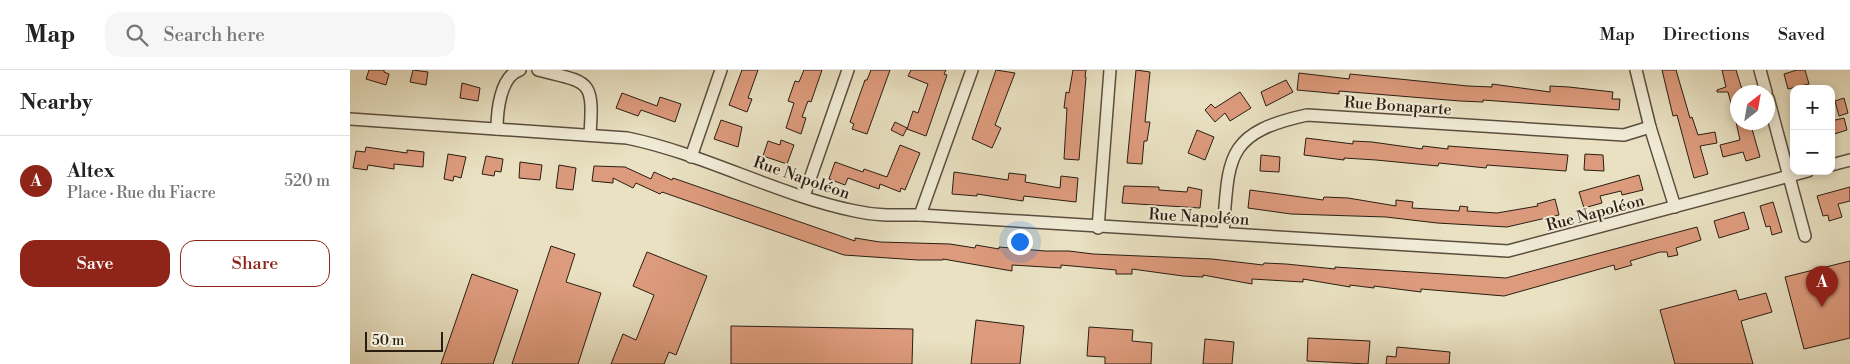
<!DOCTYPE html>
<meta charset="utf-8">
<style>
body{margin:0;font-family:"Libre Bodoni",serif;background:#f6f6f6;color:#222}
.controls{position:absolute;right:15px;top:15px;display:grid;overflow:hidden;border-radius:10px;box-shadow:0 2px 8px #0003}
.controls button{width:45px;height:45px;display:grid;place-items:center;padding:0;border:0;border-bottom:1px solid #e0e0e0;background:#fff;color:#222;font:25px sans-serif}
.compass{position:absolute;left:1380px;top:15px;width:45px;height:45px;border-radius:50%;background:#fff;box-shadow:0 2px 8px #0003;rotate:31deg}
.scale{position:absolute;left:15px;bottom:12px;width:78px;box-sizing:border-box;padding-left:5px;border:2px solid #2a1d12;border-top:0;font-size:14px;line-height:18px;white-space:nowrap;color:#2a1d12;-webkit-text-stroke:4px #f1ecd7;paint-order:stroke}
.you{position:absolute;left:669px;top:171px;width:18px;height:18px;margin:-12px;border:4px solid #fff;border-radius:50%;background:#1a73e8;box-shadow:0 0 0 8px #1a73e833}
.badge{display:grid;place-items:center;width:32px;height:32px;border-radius:50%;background:#8f2418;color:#fff;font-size:16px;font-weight:700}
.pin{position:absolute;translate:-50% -41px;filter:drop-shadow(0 1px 2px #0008)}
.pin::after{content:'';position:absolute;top:26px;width:18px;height:15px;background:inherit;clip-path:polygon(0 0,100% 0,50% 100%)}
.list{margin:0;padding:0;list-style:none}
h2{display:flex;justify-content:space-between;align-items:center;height:65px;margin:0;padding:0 20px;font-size:21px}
h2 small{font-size:16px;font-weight:400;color:#767676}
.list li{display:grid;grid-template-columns:32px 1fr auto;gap:15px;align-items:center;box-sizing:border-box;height:90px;padding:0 20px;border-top:1px solid #e0e0e0}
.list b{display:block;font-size:19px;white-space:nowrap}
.list p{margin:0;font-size:16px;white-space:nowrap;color:#767676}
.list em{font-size:16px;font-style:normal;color:#767676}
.actions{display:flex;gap:10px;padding:15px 20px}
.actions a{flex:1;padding:11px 0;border:1px solid #8f2418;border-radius:15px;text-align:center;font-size:18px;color:#8f2418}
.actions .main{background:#8f2418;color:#fff}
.icon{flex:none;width:28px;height:28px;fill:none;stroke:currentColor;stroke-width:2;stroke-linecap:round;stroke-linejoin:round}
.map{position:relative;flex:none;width:1500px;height:294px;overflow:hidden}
header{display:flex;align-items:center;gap:30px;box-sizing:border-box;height:70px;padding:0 25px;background:#fff;border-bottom:1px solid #e0e0e0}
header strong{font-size:24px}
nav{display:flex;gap:28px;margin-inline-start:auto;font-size:18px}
.search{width:350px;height:45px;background:#f6f6f6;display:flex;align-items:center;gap:12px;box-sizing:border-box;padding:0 18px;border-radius:15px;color:#767676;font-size:19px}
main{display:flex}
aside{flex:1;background:#fff}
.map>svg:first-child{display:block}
.building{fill:#dd9b7d;stroke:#2a1d12}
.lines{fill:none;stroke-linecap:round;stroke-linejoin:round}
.minor-casing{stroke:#5a4e3e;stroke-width:14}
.minor{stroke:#f1ecd7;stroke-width:11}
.labels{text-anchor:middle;stroke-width:4;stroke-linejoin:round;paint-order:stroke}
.street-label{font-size:16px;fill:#2a1d12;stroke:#f1ecd7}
</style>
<header>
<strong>Map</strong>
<div class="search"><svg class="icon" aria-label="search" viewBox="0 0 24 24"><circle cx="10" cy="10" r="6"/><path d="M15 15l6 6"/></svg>Search here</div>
<nav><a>Map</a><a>Directions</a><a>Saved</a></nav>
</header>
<main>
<aside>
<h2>Nearby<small></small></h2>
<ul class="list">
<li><span class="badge">A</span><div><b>Altex</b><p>Place · Rue du Fiacre</p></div><em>520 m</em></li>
</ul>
<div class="actions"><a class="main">Save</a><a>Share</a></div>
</aside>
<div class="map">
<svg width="1500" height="294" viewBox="0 0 1500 294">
<rect width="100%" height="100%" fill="#e9e1c2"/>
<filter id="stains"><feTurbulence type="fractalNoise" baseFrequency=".004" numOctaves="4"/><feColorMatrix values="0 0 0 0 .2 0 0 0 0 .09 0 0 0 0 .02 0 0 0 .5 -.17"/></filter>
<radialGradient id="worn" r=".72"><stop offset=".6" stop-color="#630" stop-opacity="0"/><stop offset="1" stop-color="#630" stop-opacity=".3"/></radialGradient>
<g class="building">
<polygon points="19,0 34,0 34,2 39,4 36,15 16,9"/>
<polygon points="63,0 78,2 76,15 60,12"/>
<polygon points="392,0 408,0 398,28 402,29 397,42 379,35"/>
<polygon points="454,0 472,0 461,32 458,31 452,47 456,48 451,64 436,58 444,33 438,31 445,11 449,12"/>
<polygon points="521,0 540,0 517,64 502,59 504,54 500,52 515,10 517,10"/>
<polygon points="561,0 596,0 594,4 597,5 576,66 557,59 563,41 568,43 578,14 558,6"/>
<polygon points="646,0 665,3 645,55 651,58 642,78 622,69"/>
<polygon points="723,0 736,0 735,7 736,7 729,90 714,89 717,38 714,38 716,22 719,23"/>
<polygon points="786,0 800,2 795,52 800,52 797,71 794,71 792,94 777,93"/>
<polygon points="1312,0 1326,0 1340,48 1342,47 1348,65 1365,62 1367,73 1350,76 1358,104 1344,108 1327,45 1323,46"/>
<polygon points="1372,0 1386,0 1390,13 1393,22 1388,22 1388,48 1385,48 1378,22 1367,22 1367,20 1376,17"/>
<polygon points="1447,0 1455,0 1459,14 1438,19 1434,4"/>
<polygon points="949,3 999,9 1000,4 1118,16 1142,17 1142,14 1200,22 1200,16 1219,17 1263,22 1262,29 1270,29 1269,40 1133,30 1133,32 1110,31 989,21 989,24 969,22 947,20"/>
<polygon points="936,10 943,22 916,36 911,22"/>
<polygon points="112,13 130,18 128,31 110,28"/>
<polygon points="890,22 901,38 880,51 875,43 865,52 855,40 861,34 865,38"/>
<polygon points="272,23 307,36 310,27 331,34 325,52 291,40 288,46 266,38"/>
<polygon points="1494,28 1498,43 1489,46 1485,31"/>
<polygon points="1494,48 1497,60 1481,65 1481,51"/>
<polygon points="371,50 392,57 388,77 364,69"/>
<polygon points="545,52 557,58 553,66 541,60"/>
<polygon points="1386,52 1400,52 1410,87 1396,91 1393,82 1373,87 1370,75 1390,70"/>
<polygon points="847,60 864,67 855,90 838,83"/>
<polygon points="956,68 1003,74 1003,71 1022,72 1072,79 1073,76 1098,79 1098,76 1218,85 1216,101 1137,95 1136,98 1089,93 1088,96 1026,90 994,88 994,90 954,85"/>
<polygon points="431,70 444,75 437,94 413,86 418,71 430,75"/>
<polygon points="550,75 570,83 555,120 551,118 550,122 530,114 529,119 498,108 495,115 479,109 485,92 513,102 514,99 537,107"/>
<polygon points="16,77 57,83 57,80 74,82 73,97 44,94 44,99 18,95 17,100 3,98 6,81 15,82"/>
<polygon points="98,84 116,87 111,108 104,106 103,111 94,109"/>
<polygon points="1235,84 1253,85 1254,101 1234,100"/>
<polygon points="911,85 930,87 929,102 910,101"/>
<polygon points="136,86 153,89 151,102 145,101 144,106 132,104"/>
<polygon points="170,92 192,95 190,110 169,108"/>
<polygon points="209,95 226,98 223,120 206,118"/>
<polygon points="244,96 275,97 301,109 304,102 322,110 323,108 505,171 505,168 530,172 600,174 625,178 626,175 649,179 649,177 695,181 719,181 743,184 862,189 913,195 914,193 936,194 985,199 985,197 1156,208 1347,157 1351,170 1326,178 1328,185 1318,187 1317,182 1310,182 1280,191 1282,195 1265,200 1264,195 1154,226 1071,219 1071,222 1024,216 1024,218 1000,215 1000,217 953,209 953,212 902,209 902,214 853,205 853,207 833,206 782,199 782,204 766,204 766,200 711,195 711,198 662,195 662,201 593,189 593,190 568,190 494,185 312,122 310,124 286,113 283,118 263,108 263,113 242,111"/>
<polygon points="604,102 658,110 659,103 676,105 675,112 710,118 711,106 728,108 726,132 674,126 673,131 627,124 627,126 602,124"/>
<polygon points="1289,105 1293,120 1272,125 1271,121 1250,126 1252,133 1234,138 1229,122"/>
<polygon points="774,116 809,117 809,120 837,122 838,117 852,120 850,138 772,133"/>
<polygon points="1500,117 1500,131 1488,134 1492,147 1479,151 1478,145 1473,146 1467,126"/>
<polygon points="900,120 973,130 974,127 998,128 1046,136 1046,130 1063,132 1062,138 1095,140 1109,141 1110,136 1118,137 1117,141 1147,143 1188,136 1187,134 1205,129 1209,145 1157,157 1087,153 1036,147 941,144 898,138"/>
<polygon points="1423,132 1432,162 1422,165 1420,156 1416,157 1410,136"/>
<polygon points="1394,142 1399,159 1369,168 1364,151"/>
<polygon points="201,176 225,184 216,212 251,223 228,294 162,294"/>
<polygon points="297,182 357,206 326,285 319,282 314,294 261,294 273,264 286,270 304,225 283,216"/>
<polygon points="1500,191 1500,268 1454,279 1435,207"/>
<polygon points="122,204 168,220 143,294 91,294"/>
<polygon points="1386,220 1389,230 1416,223 1422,242 1391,251 1403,294 1325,294 1310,240"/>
<polygon points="626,250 674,256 670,294 621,294"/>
<polygon points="381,256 563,259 562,294 381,294"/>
<polygon points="739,257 783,260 782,271 802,273 801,294 755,294 755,287 737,286"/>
<polygon points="958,268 1020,271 1018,294 957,291"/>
<polygon points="855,269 884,272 882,294 853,294"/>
<polygon points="1047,277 1100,282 1099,294 1036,294 1037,286 1046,287"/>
</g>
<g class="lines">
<defs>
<g id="minor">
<path d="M188,0C239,13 244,8 240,64"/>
<polyline points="1286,0 1300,57 1325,137"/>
<polyline points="1410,0 1416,22"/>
<polyline points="1418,28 1455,166"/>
<path d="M0,49L277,68C355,84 427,125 505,141C527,146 548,145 570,145L1158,181L1458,101"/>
<path d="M147,59C147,42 150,6 170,0"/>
<polyline points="341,87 371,0"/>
<polyline points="1481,95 1500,90"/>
<polyline points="454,126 498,0"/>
<polyline points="570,145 622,0"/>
<polyline points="748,158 760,0"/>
<path d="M873,163C879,88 874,63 957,45L1274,65L1300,57"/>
</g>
</defs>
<use href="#minor" class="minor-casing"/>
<use href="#minor" class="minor"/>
</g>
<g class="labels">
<g class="street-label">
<text transform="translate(1048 35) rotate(4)" y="6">Rue Bonaparte</text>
<text transform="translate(452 107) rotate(19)" y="6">Rue Napoléon</text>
<text transform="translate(1245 142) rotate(-15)" y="6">Rue Napoléon</text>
<text transform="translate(849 146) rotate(3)" y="6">Rue Napoléon</text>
</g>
</g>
<rect width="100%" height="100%" filter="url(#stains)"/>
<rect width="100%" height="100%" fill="url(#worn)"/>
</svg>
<div class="controls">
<button>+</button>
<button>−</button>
</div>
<svg class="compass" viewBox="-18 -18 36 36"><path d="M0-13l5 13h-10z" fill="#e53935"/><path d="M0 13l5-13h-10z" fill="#767676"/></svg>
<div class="scale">50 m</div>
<div class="you"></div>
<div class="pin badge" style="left:1472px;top:237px">A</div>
</div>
</main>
